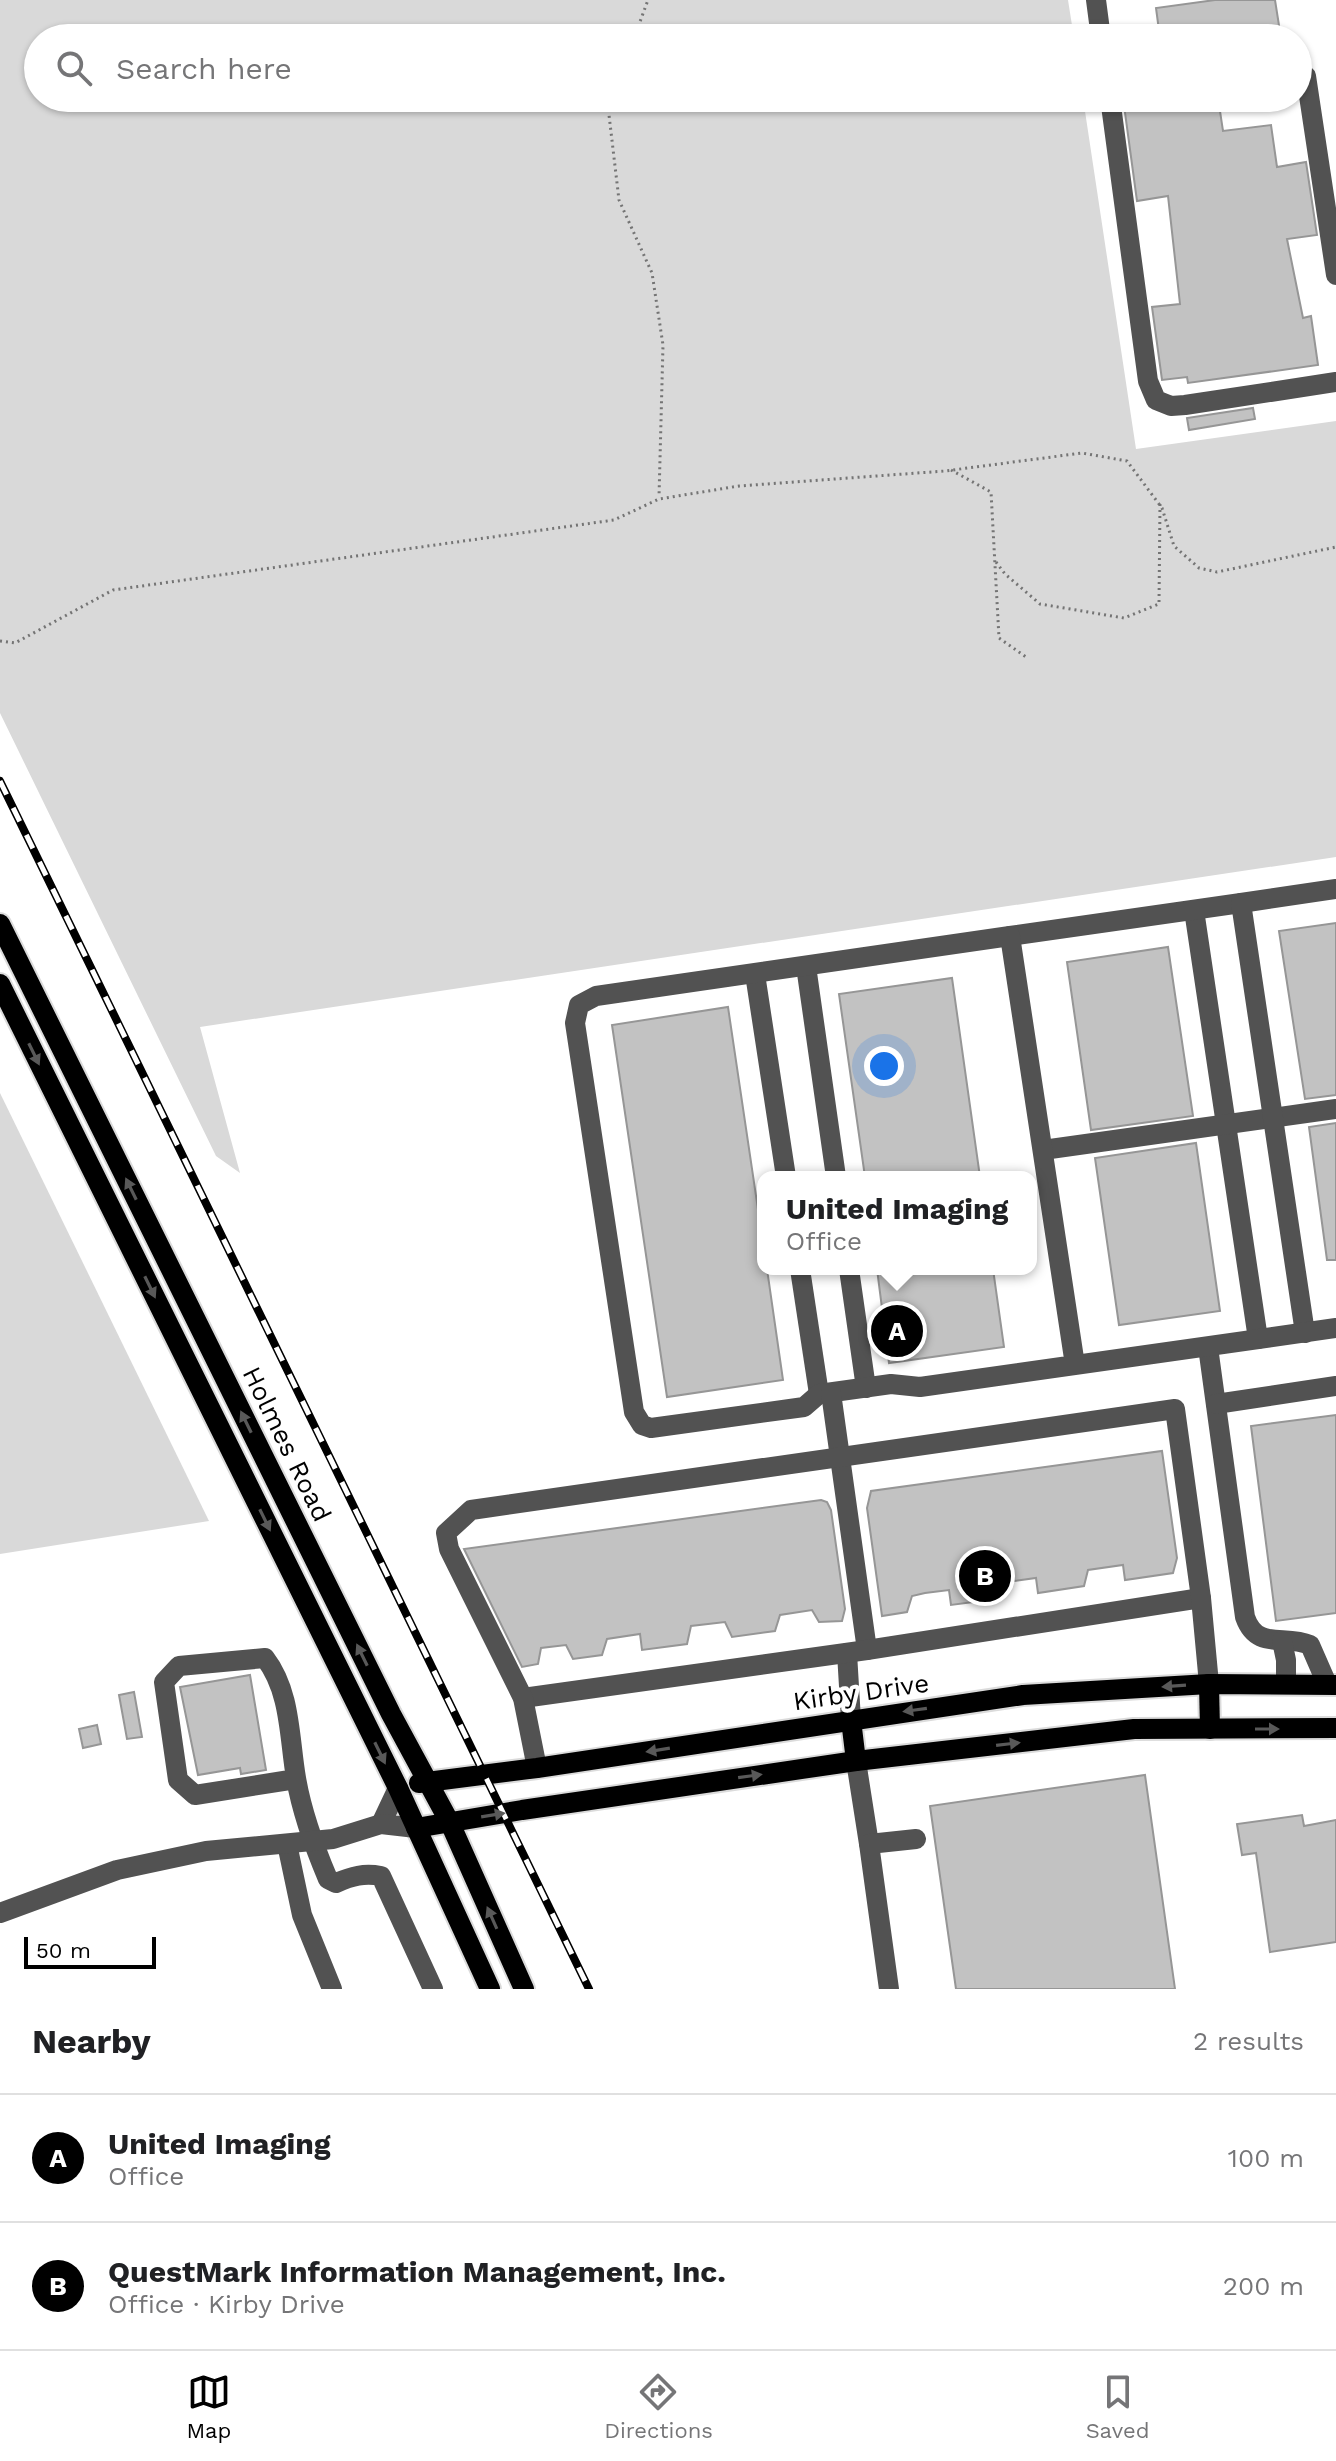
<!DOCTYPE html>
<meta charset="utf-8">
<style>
body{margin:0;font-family:"Work Sans",sans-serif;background:#f6f6f6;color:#202124}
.scale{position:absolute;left:24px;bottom:20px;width:132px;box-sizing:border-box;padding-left:8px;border:4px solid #000;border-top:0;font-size:22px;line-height:28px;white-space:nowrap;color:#000;-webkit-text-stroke:6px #fff;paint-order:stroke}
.you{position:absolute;left:884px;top:1066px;width:28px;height:28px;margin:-20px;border:6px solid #fff;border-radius:50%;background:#1a73e8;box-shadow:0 0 0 12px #1a73e833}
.badge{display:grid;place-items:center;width:52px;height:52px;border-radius:50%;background:#000;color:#fff;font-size:26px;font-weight:700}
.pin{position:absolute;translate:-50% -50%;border:4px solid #fff;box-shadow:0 2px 8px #0006}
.popup{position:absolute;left:757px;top:1171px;width:280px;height:104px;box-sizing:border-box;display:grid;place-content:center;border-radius:16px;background:#fff;filter:drop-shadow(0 2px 6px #0005);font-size:26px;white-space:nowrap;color:#757577}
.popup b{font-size:30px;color:#202124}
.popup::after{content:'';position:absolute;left:50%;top:100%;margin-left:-16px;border:16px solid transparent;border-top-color:#fff}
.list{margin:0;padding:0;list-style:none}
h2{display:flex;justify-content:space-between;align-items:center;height:104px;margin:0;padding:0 32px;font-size:34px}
h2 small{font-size:26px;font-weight:400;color:#757577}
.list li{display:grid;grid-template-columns:52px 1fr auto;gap:24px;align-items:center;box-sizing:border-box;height:128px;padding:0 32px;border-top:2px solid #e0e0e0}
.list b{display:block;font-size:30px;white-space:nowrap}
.list p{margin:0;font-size:26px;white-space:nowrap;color:#757577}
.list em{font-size:26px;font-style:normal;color:#757577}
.icon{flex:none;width:44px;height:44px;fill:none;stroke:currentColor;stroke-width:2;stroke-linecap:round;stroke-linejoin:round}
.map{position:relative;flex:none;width:1336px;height:1989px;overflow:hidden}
.search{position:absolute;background:#fff;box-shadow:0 2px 6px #0004;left:24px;right:24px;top:24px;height:88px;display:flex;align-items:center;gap:20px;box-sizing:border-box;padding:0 28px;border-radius:44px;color:#757577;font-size:30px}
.sheet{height:360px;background:#fff}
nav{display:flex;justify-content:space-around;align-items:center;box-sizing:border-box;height:112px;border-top:2px solid #e0e0e0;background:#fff;font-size:22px;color:#757577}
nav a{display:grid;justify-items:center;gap:4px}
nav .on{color:#000}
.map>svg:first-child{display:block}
.green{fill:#d9d9d9}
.building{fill:#c2c2c2;stroke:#969696;stroke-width:2}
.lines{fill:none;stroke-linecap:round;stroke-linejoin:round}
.major-casing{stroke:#dbdbdb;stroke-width:24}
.path{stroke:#747474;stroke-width:3;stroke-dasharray:2 4;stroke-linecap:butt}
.minor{stroke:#525252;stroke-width:20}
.major{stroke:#000;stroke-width:20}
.rail-casing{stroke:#000;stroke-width:8}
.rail{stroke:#fff;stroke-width:5;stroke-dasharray:15;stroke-linecap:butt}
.oneway{fill:#595959}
.labels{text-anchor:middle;stroke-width:8;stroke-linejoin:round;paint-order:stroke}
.street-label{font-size:26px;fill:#000;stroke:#fff}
</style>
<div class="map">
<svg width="1336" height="1989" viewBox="0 0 1336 1989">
<rect width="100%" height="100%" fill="#fff"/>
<g class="green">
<polygon points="0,0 1068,0 1074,38 38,38 38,98 1083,98 1136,449 1336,421 1336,857 200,1027 240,1173 216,1156 0,713"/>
<polygon points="0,1093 209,1521 0,1554"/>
</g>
<g class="building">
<polygon points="1215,0 1275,0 1281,38 1160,38 1156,8"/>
<polygon points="1123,98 1218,98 1223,131 1271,125 1277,167 1306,162 1317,235 1287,239 1303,318 1311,316 1318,365 1188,383 1187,377 1162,380 1152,307 1180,304 1168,196 1137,201"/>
<polygon points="1253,408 1255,419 1189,430 1187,418"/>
<polygon points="1336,923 1336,1095 1305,1099 1279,931"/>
<polygon points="1168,947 1193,1116 1091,1130 1067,962"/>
<polygon points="952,978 980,1177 865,1177 839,994"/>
<polygon points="728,1007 763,1243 763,1269 767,1269 783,1380 667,1397 612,1025"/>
<polygon points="1336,1123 1336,1260 1327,1260 1309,1127"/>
<polygon points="1196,1143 1220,1311 1119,1325 1095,1158"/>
<polygon points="877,1269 993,1269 1004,1347 889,1363"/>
<polygon points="1336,1415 1336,1613 1276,1621 1251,1426"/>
<polygon points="1162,1451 1177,1558 1173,1573 1125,1580 1123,1565 1088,1570 1084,1586 1038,1593 1036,1578 1000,1583 996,1599 951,1605 949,1590 925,1593 912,1596 907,1612 882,1616 867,1508 871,1491"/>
<polygon points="821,1500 827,1502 831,1510 845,1609 842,1621 819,1622 812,1610 780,1615 775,1631 732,1637 725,1622 691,1626 687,1644 642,1650 640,1634 607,1639 602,1655 573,1659 566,1645 541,1648 538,1664 522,1667 464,1549"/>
<polygon points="250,1675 266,1770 241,1774 240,1768 198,1775 180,1687"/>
<polygon points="134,1692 142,1737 127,1739 119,1695"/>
<polygon points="97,1725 101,1744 83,1748 79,1729"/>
<polygon points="1145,1775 1175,1989 956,1989 930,1806"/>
<polygon points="1302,1815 1304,1826 1336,1820 1336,1942 1270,1952 1256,1853 1242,1855 1237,1824"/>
</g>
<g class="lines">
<defs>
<g id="major">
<polyline points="0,924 391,1714 450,1823 524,1989"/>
<polyline points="0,984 398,1788 490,1989"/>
<polyline points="1209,1684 1210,1729"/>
<polyline points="851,1720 856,1761"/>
<polyline points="419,1783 537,1768 1023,1695 1209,1684 1336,1685"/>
<polyline points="416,1828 522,1810 856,1761 1134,1729 1336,1728"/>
</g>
</defs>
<use href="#major" class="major-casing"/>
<g class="path">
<polyline points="634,38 648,0"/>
<polyline points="607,98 619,200 652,273 663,345 659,497"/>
<polyline points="951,470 991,492 999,638 1026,657"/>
<polyline points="996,562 1005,574 1040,604 1124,618 1159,604 1160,504"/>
<polyline points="0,641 15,643 113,590 614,520 659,499 739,486 945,471 1082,453 1127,461 1162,508 1174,546 1199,568 1217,572 1336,547"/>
</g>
<g class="minor">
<polyline points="1096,0 1101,38"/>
<polyline points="1306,76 1336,275"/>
<polyline points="1110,98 1148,381 1156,400 1171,406 1185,405 1336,382"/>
<polyline points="1194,910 1258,1339"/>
<polyline points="1010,936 1241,903"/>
<polyline points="806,966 836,1177"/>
<polyline points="755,974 786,1177"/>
<polyline points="1043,1150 1336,1109"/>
<polyline points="800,1269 819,1394"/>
<polyline points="849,1269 866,1388"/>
<polyline points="1305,1333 1241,903 1336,889"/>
<path d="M1208,1347L1245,1617C1257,1651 1284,1634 1310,1645L1327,1684"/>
<polyline points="1075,1365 1010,936 596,996 579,1005 575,1023 634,1412 642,1425 651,1428 804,1407 819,1394 891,1384 920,1387 1336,1328"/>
<polyline points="831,1393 867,1650"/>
<polyline points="1216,1404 1336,1386"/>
<polyline points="1282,1641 1286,1660 1286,1684"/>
<polyline points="847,1653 851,1720"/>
<polyline points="523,1698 867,1650 1201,1598"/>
<polyline points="856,1761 869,1844"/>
<polyline points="537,1768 523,1698 449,1549 446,1533 471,1510 1175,1409 1201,1598 1209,1684"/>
<path d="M296,1779L195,1795L178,1780L164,1682L179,1666L265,1658C291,1692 289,1737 296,1778C302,1813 314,1846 328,1879L336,1883C352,1876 364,1873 381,1876L433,1989"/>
<polyline points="381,1824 398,1788"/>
<polyline points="287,1844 302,1915 332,1989"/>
<polyline points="0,1913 117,1870 206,1851 333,1839 381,1824 416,1828"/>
<polyline points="889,1989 869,1844 916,1839"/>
</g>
<use href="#major" class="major"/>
<defs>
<polyline id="rail" points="0,781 589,1989"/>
</defs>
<use href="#rail" class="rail-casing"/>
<use href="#rail" class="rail"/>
</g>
<defs><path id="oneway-solid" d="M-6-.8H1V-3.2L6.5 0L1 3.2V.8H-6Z" transform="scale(2)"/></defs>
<g class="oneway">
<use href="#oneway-solid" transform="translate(34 1054) rotate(64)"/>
<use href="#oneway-solid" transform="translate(131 1189) rotate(-116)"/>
<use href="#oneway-solid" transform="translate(150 1287) rotate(64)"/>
<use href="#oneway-solid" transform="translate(246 1422) rotate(-116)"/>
<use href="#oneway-solid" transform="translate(265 1520) rotate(64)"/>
<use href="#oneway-solid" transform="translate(362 1655) rotate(-116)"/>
<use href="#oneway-solid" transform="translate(1174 1686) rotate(176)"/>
<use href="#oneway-solid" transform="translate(915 1710) rotate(172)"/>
<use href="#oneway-solid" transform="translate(1267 1729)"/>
<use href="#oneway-solid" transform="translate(1008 1744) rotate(-7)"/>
<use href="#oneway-solid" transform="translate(658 1750) rotate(171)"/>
<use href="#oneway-solid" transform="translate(380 1753) rotate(64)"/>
<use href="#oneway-solid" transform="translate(750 1776) rotate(-8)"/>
<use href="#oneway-solid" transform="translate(493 1815) rotate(-9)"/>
<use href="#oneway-solid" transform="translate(492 1918) rotate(-114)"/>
</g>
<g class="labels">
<g class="street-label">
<text transform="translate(287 1444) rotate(64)" y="9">Holmes Road</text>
<text transform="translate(861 1692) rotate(-8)" y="9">Kirby Drive</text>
</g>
</g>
</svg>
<div class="scale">50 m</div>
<div class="you"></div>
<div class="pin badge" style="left:897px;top:1331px">A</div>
<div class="popup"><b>United Imaging</b>Office</div>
<div class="pin badge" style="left:985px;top:1576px">B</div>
<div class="search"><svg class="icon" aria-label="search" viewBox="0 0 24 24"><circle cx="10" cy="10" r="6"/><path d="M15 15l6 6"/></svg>Search here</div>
</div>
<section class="sheet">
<h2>Nearby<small>2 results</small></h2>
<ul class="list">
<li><span class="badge">A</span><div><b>United Imaging</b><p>Office</p></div><em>100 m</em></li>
<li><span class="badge">B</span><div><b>QuestMark Information Management, Inc.</b><p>Office · Kirby Drive</p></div><em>200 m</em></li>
</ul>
</section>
<nav>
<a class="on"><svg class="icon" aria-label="map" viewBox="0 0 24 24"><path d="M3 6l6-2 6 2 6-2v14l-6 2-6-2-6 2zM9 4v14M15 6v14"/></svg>Map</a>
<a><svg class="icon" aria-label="directions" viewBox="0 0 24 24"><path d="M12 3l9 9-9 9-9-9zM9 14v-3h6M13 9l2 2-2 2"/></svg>Directions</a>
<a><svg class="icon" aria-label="saved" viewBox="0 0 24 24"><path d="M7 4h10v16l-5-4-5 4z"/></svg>Saved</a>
</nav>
